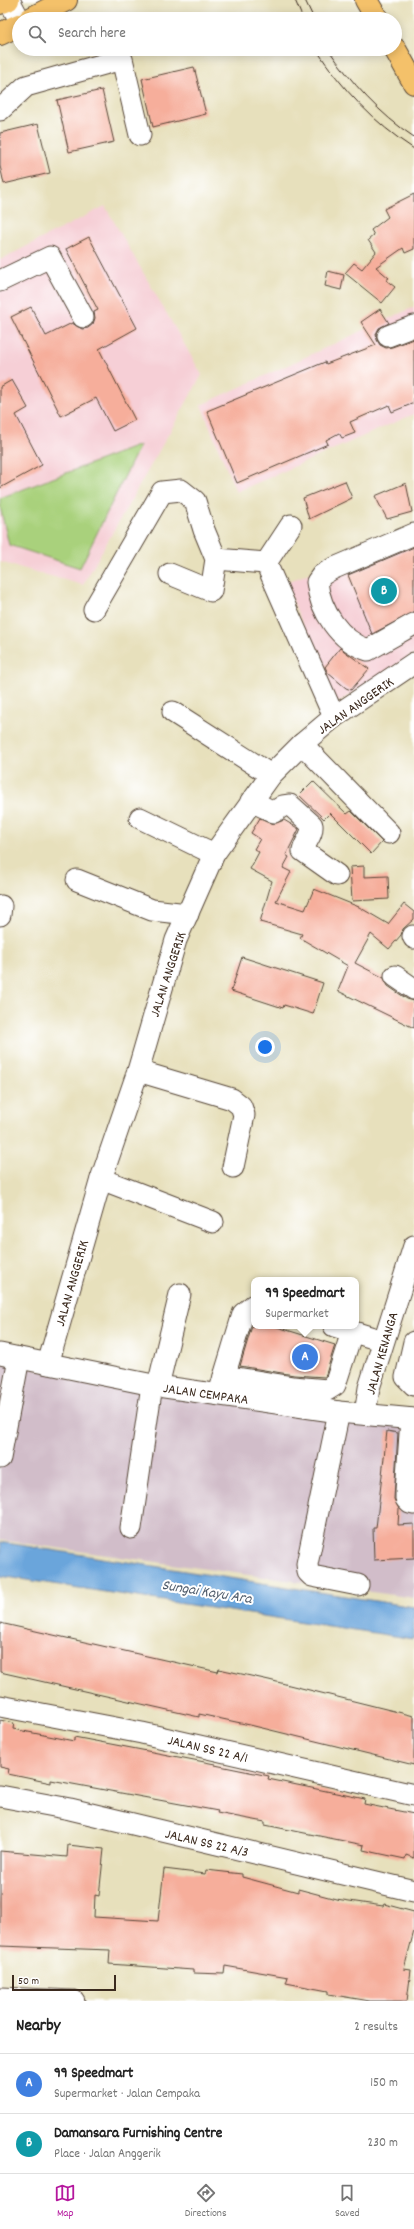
<!DOCTYPE html>
<meta charset="utf-8">
<style>
body{margin:0;font-family:Dekko,sans-serif;background:#f6f6f6;color:#222}
.scale{position:absolute;left:12px;bottom:10px;width:104px;box-sizing:border-box;padding-left:4px;border:2px solid #3b2a1e;border-top:0;font-size:11px;line-height:14px;white-space:nowrap;color:#3b2a1e;-webkit-text-stroke:3px #fff;paint-order:stroke}
.you{position:absolute;left:265px;top:1047px;width:14px;height:14px;margin:-10px;border:3px solid #fff;border-radius:50%;background:#1a73e8;box-shadow:0 0 0 6px #1a73e833}
.badge{display:grid;place-items:center;width:26px;height:26px;border-radius:50%;background:#b5179e;color:#fff;font-size:13px;font-weight:700}
.pin{position:absolute;translate:-50% -50%;border:2px solid #fff;box-shadow:0 1px 4px #0006}
.popup{position:absolute;left:251px;top:1277px;width:108px;height:52px;box-sizing:border-box;display:grid;place-content:center;border-radius:8px;background:#fff;filter:drop-shadow(0 1px 3px #0005);font-size:13px;white-space:nowrap;color:#767676}
.popup b{font-size:15px;color:#222}
.popup::after{content:'';position:absolute;left:50%;top:100%;margin-left:-8px;border:8px solid transparent;border-top-color:#fff}
.list{margin:0;padding:0;list-style:none}
h2{display:flex;justify-content:space-between;align-items:center;height:52px;margin:0;padding:0 16px;font-size:17px}
h2 small{font-size:13px;font-weight:400;color:#767676}
.list li{display:grid;grid-template-columns:26px 1fr auto;gap:12px;align-items:center;box-sizing:border-box;height:60px;padding:0 16px;border-top:1px solid #e0e0e0}
.list b{display:block;font-size:15px;white-space:nowrap}
.list p{margin:0;font-size:13px;white-space:nowrap;color:#767676}
.list em{font-size:13px;font-style:normal;color:#767676}
.icon{flex:none;width:22px;height:22px;fill:none;stroke:currentColor;stroke-width:2;stroke-linecap:round;stroke-linejoin:round}
.map{position:relative;flex:none;width:414px;height:2001px;overflow:hidden}
.search{position:absolute;background:#fff;box-shadow:0 2px 10px #0003;left:12px;right:12px;top:12px;height:44px;display:flex;align-items:center;gap:10px;box-sizing:border-box;padding:0 14px;border-radius:22px;color:#767676;font-size:15px}
.sheet{height:172px;background:#fff}
nav{display:flex;justify-content:space-around;align-items:center;box-sizing:border-box;height:56px;border-top:1px solid #e0e0e0;background:#fff;font-size:11px;color:#767676}
nav a{display:grid;justify-items:center;gap:2px}
nav .on{color:#b5179e}
.map>svg:first-child{display:block}
.built{fill:#f6cfd6}
.industrial{fill:#d1bdc9}
.green{fill:#a9d17b;stroke:#727e4c}
.water{fill:#6aa5db;stroke:#52687c}
.building{fill:#f6ae9b}
.lines{fill:none;stroke-linecap:round;stroke-linejoin:round}
.minor-casing{stroke:#554536;stroke-width:23}
.major-casing{stroke:#554536;stroke-width:24}
.highway-casing{stroke:#554536;stroke-width:24}
.minor{stroke:#fff;stroke-width:21}
.major{stroke:#f4c16a;stroke-width:22}
.highway{stroke:#f4c16a;stroke-width:22}
.tram{stroke:#3b2a1e;stroke-width:1}
.labels{text-anchor:middle;stroke-width:4;stroke-linejoin:round;paint-order:stroke}
.street-label{font-size:14px;fill:#3b2a1e;stroke:#fff}
.water-label{font-size:15px;font-style:italic;fill:#4e5b6a;stroke:#fff}
</style>
<div class="map">
<svg width="414" height="2001" viewBox="0 0 414 2001">
<rect width="100%" height="100%" fill="#fff"/>
<filter id="ink" filterUnits="userSpaceOnUse"><feTurbulence type="fractalNoise" baseFrequency=".025" numOctaves="2"/><feDisplacementMap in="SourceGraphic" scale="8" xChannelSelector="R" yChannelSelector="G"/><feConvolveMatrix kernelMatrix="1 2 1 2 8 2 1 2 1" color-interpolation-filters="sRGB"/></filter>
<filter id="wash" filterUnits="userSpaceOnUse"><feTurbulence type="fractalNoise" baseFrequency=".012" numOctaves="4" result="noise"/><feDisplacementMap in="SourceGraphic" scale="16" xChannelSelector="R" yChannelSelector="G"/><feGaussianBlur stdDeviation="0.9" result="paint"/><feColorMatrix in="noise" values="0 0 0 0 0 0 0 0 0 0 0 0 0 0 0 0 0 1.4 0 .05"/><feComposite in="paint" operator="in"/></filter>
<g filter="url(#wash)">
<rect width="100%" height="100%" fill="#e7e0bc"/>
<g class="built">
<polygon points="105,206 202,375 83,585 0,562 0,260"/>
<polygon points="414,307 414,414 236,492 201,405"/>
<polygon points="414,530 414,654 336,704 285,583"/>
</g>
<polygon class="industrial" points="0,1363 414,1428 414,1598 0,1540"/>
<polygon class="green" points="140,445 80,568 9,545 0,507 0,498"/>
<polygon class="water" points="0,1542 414,1607 414,1639 0,1576"/>
<g id="blocks">
<g class="building">
<polygon points="194,67 206,114 153,127 142,79"/>
<polygon points="102,90 114,142 69,152 57,100"/>
<polygon points="38,124 50,173 4,184 0,166 0,133"/>
<polygon points="414,194 414,249 405,253 403,248 376,267 389,278 386,280 395,287 382,303 345,273 354,263 362,269 376,252 368,240 374,235 371,230 388,217 384,209"/>
<polygon points="89,237 137,328 99,349 135,420 113,431 96,398 61,416 11,317 31,307 46,336 72,323 82,329 88,328 93,324 95,318 94,312 98,310 66,249"/>
<polygon points="328,271 344,275 341,290 325,286"/>
<polygon points="380,309 389,323 379,328 376,334 377,340 380,345 386,348 392,347 414,339 414,403 392,412 389,405 350,422 355,433 342,438 339,433 326,440 328,444 237,483 207,411 325,362 326,364 376,345 361,322"/>
<polygon points="12,380 28,408 16,415 42,465 0,488 0,387"/>
<polygon points="345,481 352,498 309,519 303,498"/>
<polygon points="406,483 412,512 387,519 375,496"/>
<polygon points="414,547 414,612 372,634 348,575"/>
<polygon points="340,648 369,669 351,690 346,688 328,673 325,667"/>
<polygon points="313,781 347,814 351,811 382,842 371,854 330,813 324,819 299,795"/>
<polygon points="260,818 274,824 284,820 299,829 286,855 289,857 283,868 291,872 276,901 305,910 314,889 359,907 388,924 404,904 414,912 414,919 403,929 401,935 389,949 371,934 355,963 384,978 388,986 407,999 414,1001 414,1028 338,991 348,966 300,938 302,934 260,922 272,881 250,869 259,852 254,849 260,839 251,833"/>
<polygon points="364,866 364,877 388,876 389,899 352,901 350,867"/>
<polygon points="242,957 323,983 313,1014 284,1005 283,1008 231,991"/>
<polygon points="252,1326 274,1326 335,1345 325,1377 294,1375 240,1366"/>
<polygon points="387,1431 398,1433 394,1499 399,1509 398,1525 414,1524 414,1558 374,1560 373,1528 376,1528"/>
<polygon points="0,1623 218,1672 219,1669 269,1680 414,1716 414,1765 250,1725 199,1714 199,1717 0,1672"/>
<polygon points="0,1720 14,1723 13,1729 74,1741 74,1737 215,1764 215,1765 269,1776 268,1779 365,1799 364,1804 414,1814 414,1858 406,1855 405,1859 363,1850 364,1845 265,1825 265,1822 217,1813 218,1811 51,1780 51,1783 8,1774 9,1769 0,1767"/>
<polygon points="68,1845 104,1849 99,1896 95,1895 94,1917 158,1921 164,1869 205,1874 206,1870 242,1874 242,1877 298,1892 298,1889 336,1899 383,1906 384,1904 414,1912 414,1931 404,1969 411,1970 407,2001 370,2001 328,1994 328,1991 286,1983 288,1977 225,1966 224,1974 193,1973 193,1970 109,1964 110,1950 0,1946 0,1851 67,1857"/>
</g>
</g>
</g>
<g filter="url(#ink)">
<use href="#blocks" fill-opacity="0" stroke="#554536" stroke-width="1"/>
<g class="lines">
<defs>
<g id="minor">
<polyline points="9,0 19,19"/>
<polyline points="0,110 26,86 122,59 140,135"/>
<polyline points="0,281 50,257 83,317"/>
<polyline points="388,336 414,326"/>
<path d="M414,534L332,569L322,575L317,582C320,611 340,641 368,650L414,624"/>
<polyline points="216,559 266,563 334,717"/>
<polyline points="266,563 291,525"/>
<polyline points="94,609 162,492 181,490 195,501 204,530 216,559 211,591 170,574"/>
<polyline points="173,712 271,775"/>
<polyline points="302,744 389,833"/>
<path d="M251,801L274,812L283,806L290,805L312,825C313,836 305,841 303,851L337,875"/>
<polyline points="140,818 214,854"/>
<polyline points="77,880 152,910 188,914"/>
<polyline points="0,915 1,906"/>
<polyline points="413,936 414,938"/>
<polyline points="395,976 414,989"/>
<polyline points="138,1071 232,1099 241,1106 244,1115 233,1167"/>
<polyline points="101,1179 213,1222"/>
<polyline points="334,1326 383,1341"/>
<polyline points="414,1342 406,1377 414,1385"/>
<polyline points="0,1354 158,1386 339,1412 414,1419"/>
<polyline points="48,1364 101,1179 138,1071 176,940 214,854 271,775 302,744 334,717 414,663"/>
<polyline points="224,1376 293,1387 327,1390 335,1385 352,1332"/>
<polyline points="158,1386 180,1294"/>
<polyline points="220,1390 243,1314 254,1305"/>
<polyline points="339,1412 307,1564 308,1572 312,1576 358,1585"/>
<polyline points="365,1414 369,1388 414,1246"/>
<polyline points="411,1419 406,1491 406,1499 410,1503 414,1504"/>
<polyline points="0,1458 19,1358"/>
<polyline points="131,1528 152,1385"/>
<polyline points="0,1706 142,1733 414,1795"/>
<polyline points="0,1796 70,1809 414,1891"/>
<polyline points="0,1998 74,2001"/>
</g>
<g id="major">
<polyline points="0,3 8,0"/>
<polyline points="30,19 66,0"/>
<polyline points="0,34 19,25"/>
</g>
<g id="highway">
<polyline points="366,0 377,19"/>
<polyline points="395,49 414,83"/>
</g>
</defs>
<use href="#minor" class="minor-casing"/>
<use href="#major" class="major-casing"/>
<use href="#highway" class="highway-casing"/>
<use href="#minor" class="minor"/>
<use href="#major" class="major"/>
<use href="#highway" class="highway"/>
<g class="tram">
<polyline points="295,0 303,19"/>
<polyline points="305,0 314,19"/>
<path d="M316,49C342,89 374,123 414,149"/>
<path d="M328,49C352,83 379,114 414,137"/>
</g>
</g>
</g>
<g class="labels">
<g class="street-label">
<text transform="translate(355 705) rotate(-35)" y="5">JALAN ANGGERIK</text>
<text transform="translate(167 974) rotate(-72)" y="5">JALAN ANGGERIK</text>
<text transform="translate(71 1283) rotate(-74)" y="5">JALAN ANGGERIK</text>
<text transform="translate(381 1353) rotate(-74)" y="5">JALAN KENANGA</text>
<text transform="translate(206 1393) rotate(8)" y="5">JALAN CEMPAKA</text>
<text transform="translate(208 1748) rotate(13)" y="5">JALAN SS 22 A/1</text>
<text transform="translate(207 1842) rotate(13)" y="5">JALAN SS 22 A/3</text>
</g>
<g class="water-label">
<text transform="translate(207 1591) rotate(9)" y="5">Sungai Kayu Ara</text>
</g>
</g>
</svg>
<div class="scale">50 m</div>
<div class="you"></div>
<div class="pin badge" style="left:305px;top:1357px;background:#3f7fe0">A</div>
<div class="popup"><b>99 Speedmart</b>Supermarket</div>
<div class="pin badge" style="left:384px;top:591px;background:#0f9aa8">B</div>
<div class="search"><svg class="icon" aria-label="search" viewBox="0 0 24 24"><circle cx="10" cy="10" r="6"/><path d="M15 15l6 6"/></svg>Search here</div>
</div>
<section class="sheet">
<h2>Nearby<small>2 results</small></h2>
<ul class="list">
<li><span class="badge" style="background:#3f7fe0">A</span><div><b>99 Speedmart</b><p>Supermarket · Jalan Cempaka</p></div><em>150 m</em></li>
<li><span class="badge" style="background:#0f9aa8">B</span><div><b>Damansara Furnishing Centre</b><p>Place · Jalan Anggerik</p></div><em>230 m</em></li>
</ul>
</section>
<nav>
<a class="on"><svg class="icon" aria-label="map" viewBox="0 0 24 24"><path d="M3 6l6-2 6 2 6-2v14l-6 2-6-2-6 2zM9 4v14M15 6v14"/></svg>Map</a>
<a><svg class="icon" aria-label="directions" viewBox="0 0 24 24"><path d="M12 3l9 9-9 9-9-9zM9 14v-3h6M13 9l2 2-2 2"/></svg>Directions</a>
<a><svg class="icon" aria-label="saved" viewBox="0 0 24 24"><path d="M7 4h10v16l-5-4-5 4z"/></svg>Saved</a>
</nav>
